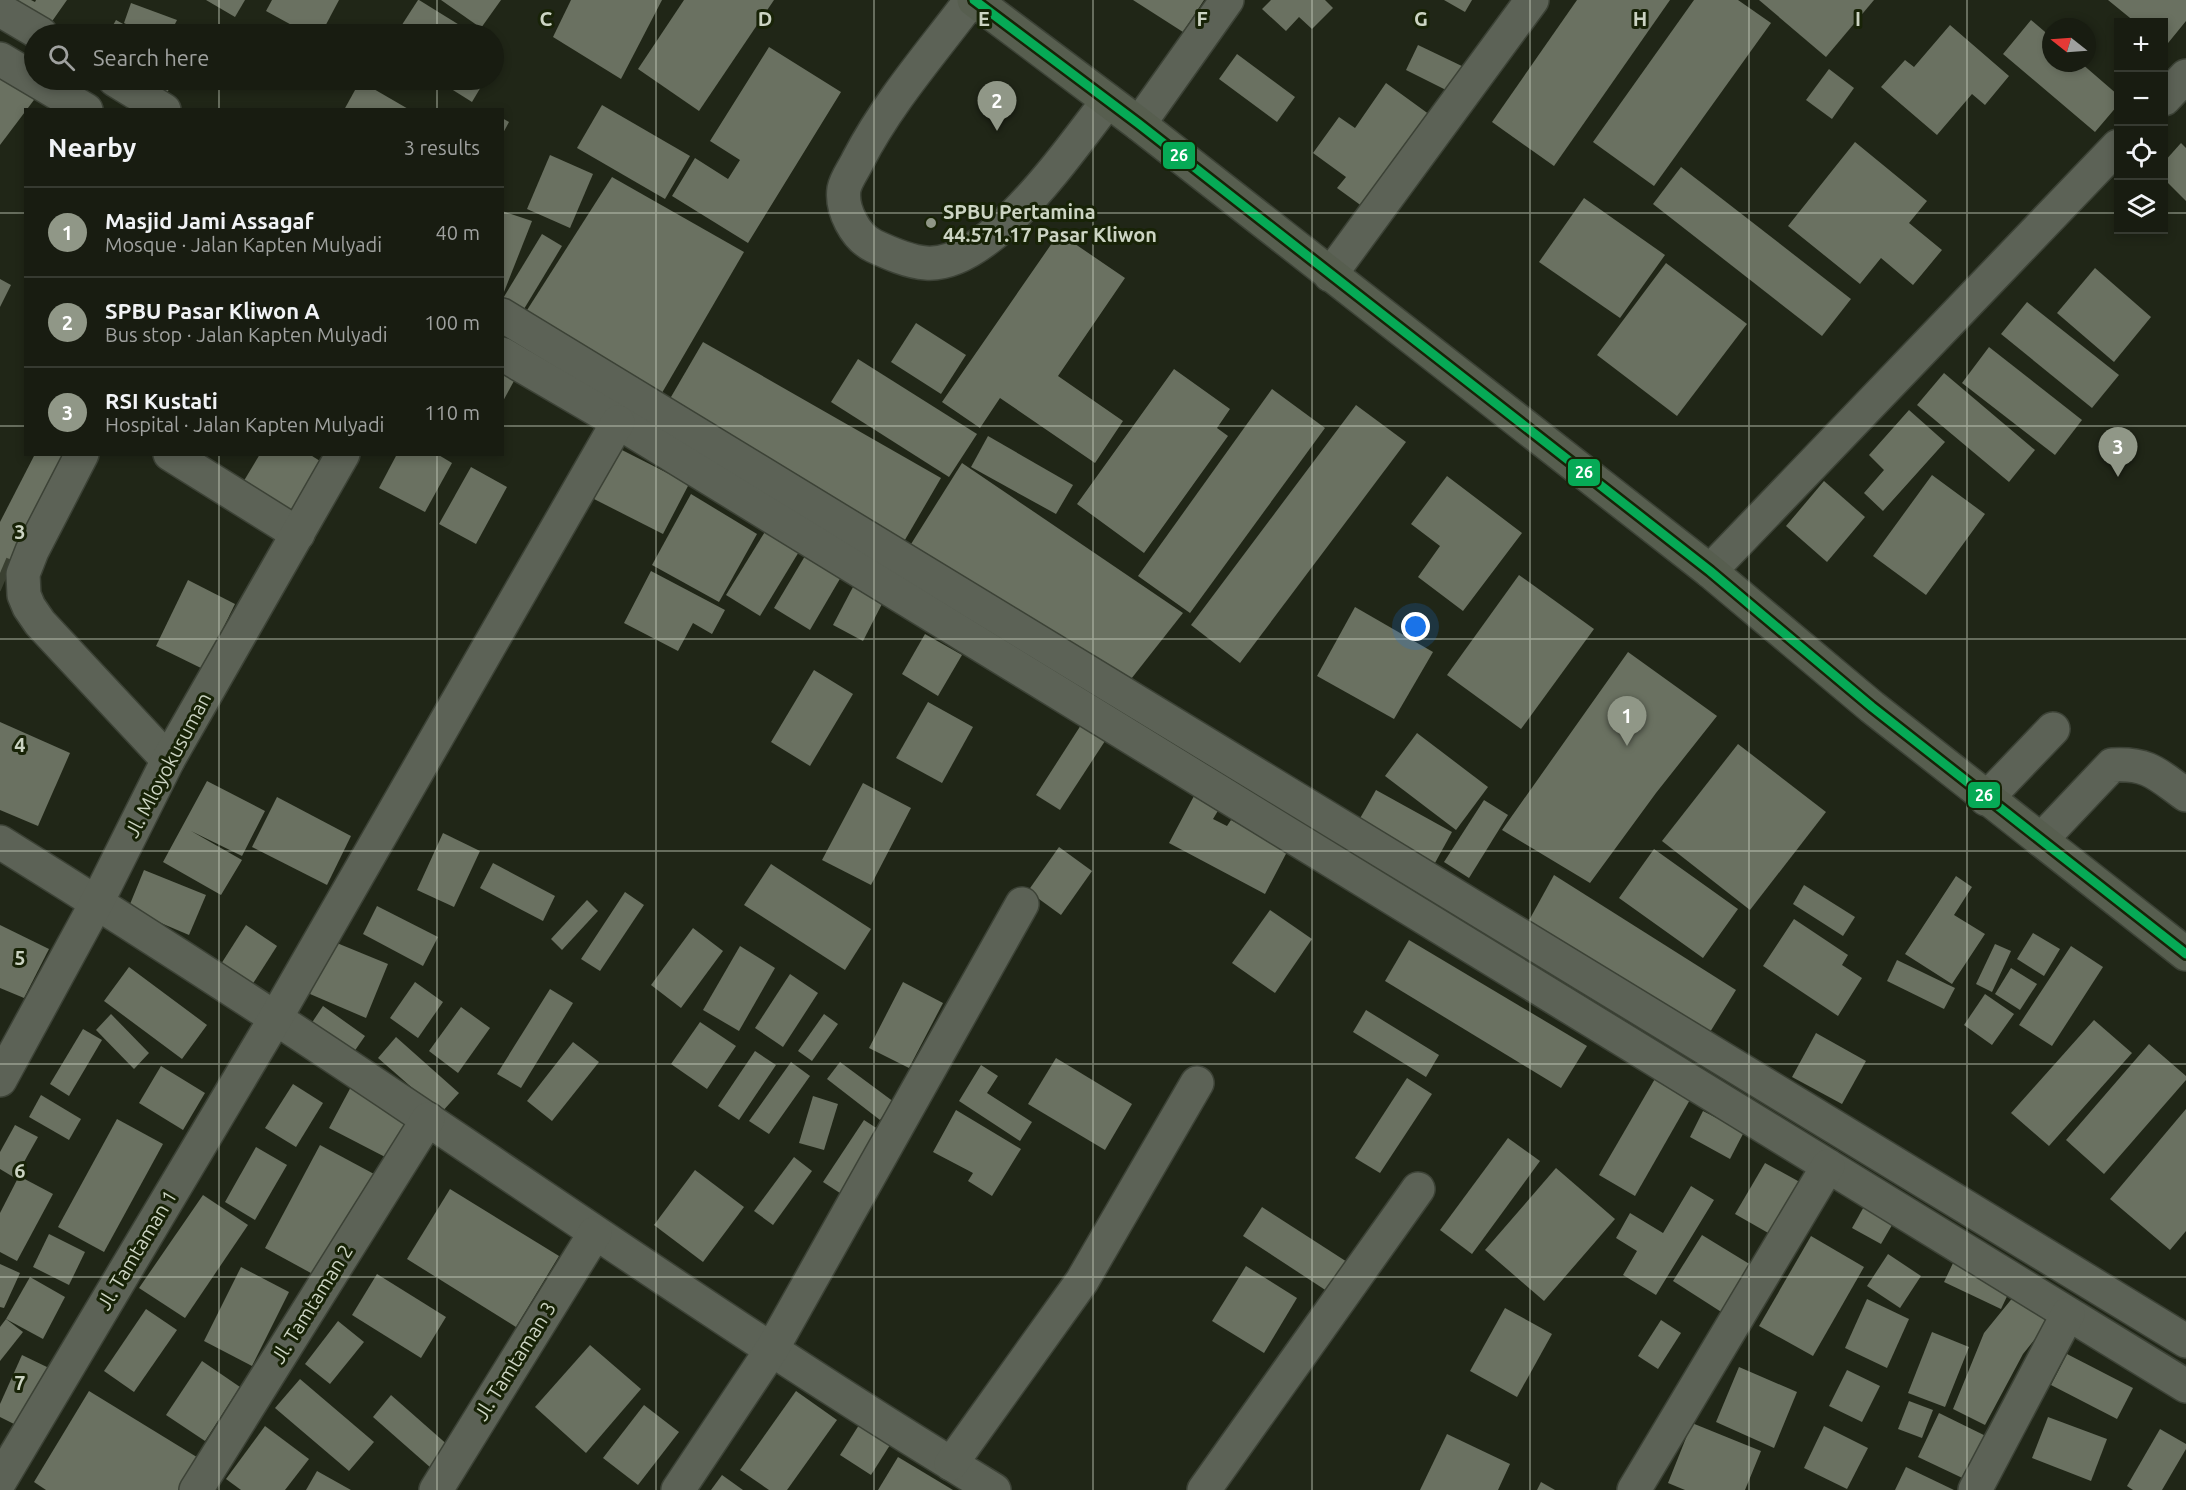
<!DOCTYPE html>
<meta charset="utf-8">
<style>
body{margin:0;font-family:Ubuntu,sans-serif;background:#21251a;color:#f1f3f6}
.controls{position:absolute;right:18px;top:18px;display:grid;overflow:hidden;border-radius:0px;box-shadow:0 3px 9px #0003}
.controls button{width:54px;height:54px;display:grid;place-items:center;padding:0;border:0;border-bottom:2px solid #363a31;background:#181c11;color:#f1f3f6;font:30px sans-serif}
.compass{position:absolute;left:2042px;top:18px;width:54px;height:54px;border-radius:50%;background:#181c11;box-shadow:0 3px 9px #0003;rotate:287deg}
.you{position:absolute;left:1416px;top:627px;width:21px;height:21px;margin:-15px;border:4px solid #fff;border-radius:50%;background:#1a73e8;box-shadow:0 0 0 9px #1a73e833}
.badge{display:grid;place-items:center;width:39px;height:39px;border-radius:50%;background:#909787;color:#fff;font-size:20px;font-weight:700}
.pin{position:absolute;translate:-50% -50px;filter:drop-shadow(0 2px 3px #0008)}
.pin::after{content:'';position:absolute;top:32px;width:21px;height:18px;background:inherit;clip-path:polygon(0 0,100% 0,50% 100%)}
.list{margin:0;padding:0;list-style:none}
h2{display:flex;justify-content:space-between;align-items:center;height:78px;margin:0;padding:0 24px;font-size:26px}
h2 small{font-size:20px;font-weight:400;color:#9fa19f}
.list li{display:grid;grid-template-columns:39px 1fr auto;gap:18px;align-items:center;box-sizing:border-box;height:90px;padding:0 24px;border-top:2px solid #363a31}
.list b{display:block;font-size:22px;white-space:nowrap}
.list p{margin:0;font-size:20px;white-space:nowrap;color:#9fa19f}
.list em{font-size:20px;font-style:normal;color:#9fa19f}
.icon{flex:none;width:33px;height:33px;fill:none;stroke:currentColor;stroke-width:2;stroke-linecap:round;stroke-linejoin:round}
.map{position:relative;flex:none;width:2186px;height:1490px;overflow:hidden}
.search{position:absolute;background:#181c11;box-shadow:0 3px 9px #0003;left:24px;top:24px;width:480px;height:66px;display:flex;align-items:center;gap:15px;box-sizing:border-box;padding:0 21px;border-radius:33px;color:#9fa19f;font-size:22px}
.panel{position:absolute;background:#181c11;box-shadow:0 3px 9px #0003;left:24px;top:108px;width:480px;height:348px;border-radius:0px}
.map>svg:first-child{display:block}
.building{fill:#6a7161}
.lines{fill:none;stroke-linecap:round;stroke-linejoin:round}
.minor-tunnel{stroke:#3a4031;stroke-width:33;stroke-dasharray:33 16;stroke-linecap:butt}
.minor-casing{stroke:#3c4236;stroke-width:36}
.major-casing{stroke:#3c4236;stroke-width:36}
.minor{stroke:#5c6256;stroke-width:33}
.major{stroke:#575e4f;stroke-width:33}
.bus-1-casing{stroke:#182307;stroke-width:14}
.bus-1{stroke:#06aa56;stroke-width:9}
.grid{fill:none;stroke:#ccd4c3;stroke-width:1.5;stroke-opacity:0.55}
.poi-dot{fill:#909787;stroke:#182307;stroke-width:2}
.labels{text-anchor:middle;stroke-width:6;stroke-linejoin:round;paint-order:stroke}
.poi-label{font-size:20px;font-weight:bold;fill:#ccd4c3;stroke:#182307;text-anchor:start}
.street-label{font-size:20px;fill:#ccd4c3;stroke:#182307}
.grid-label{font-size:20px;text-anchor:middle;font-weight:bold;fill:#ccd4c3;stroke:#182307;stroke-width:6;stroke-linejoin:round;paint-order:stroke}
.line-badge{stroke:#182307;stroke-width:2}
.badge-label{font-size:16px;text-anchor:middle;font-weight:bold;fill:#fff}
</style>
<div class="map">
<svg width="2186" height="1490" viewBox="0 0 2186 1490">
<rect width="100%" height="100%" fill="#202617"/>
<g class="building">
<polygon points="8,0 31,0 35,2 36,0 67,0 48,27"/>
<polygon points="206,0 245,0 235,17"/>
<polygon points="272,0 339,0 321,34 308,34 266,11"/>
<polygon points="418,0 419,0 474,34 396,34"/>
<polygon points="441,0 501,0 481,28"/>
<polygon points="571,0 662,0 621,79 553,37"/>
<polygon points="684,0 774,0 699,111 638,69"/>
<polygon points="1133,0 1204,0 1183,32"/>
<polygon points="1271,0 1325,0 1333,8 1312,29 1299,17 1286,31 1262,9"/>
<polygon points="1444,0 1472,0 1465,12"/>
<polygon points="1577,0 1670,0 1554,166 1492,122"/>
<polygon points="1694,0 1738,0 1771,23 1654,186 1593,142"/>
<polygon points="1759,0 1874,0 1826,57"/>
<polygon points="2108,0 2186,0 2186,21 2164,48 2164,22 2135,22"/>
<polygon points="131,3 177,20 170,34 145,34 124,23"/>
<polygon points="116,20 141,34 108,34"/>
<polygon points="2031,20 2051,37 2051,63 2081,63 2118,95 2118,105 2095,132 2003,54"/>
<polygon points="1950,25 2009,76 1985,105 1972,94 1937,135 1881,87 1905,60 1914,67"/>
<polygon points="1418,45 1466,68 1454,94 1406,70"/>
<polygon points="494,47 502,52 494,66"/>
<polygon points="769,47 841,92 748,243 672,196 695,158 728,179 740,160 710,141"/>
<polygon points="1237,54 1295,97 1277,122 1219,79"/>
<polygon points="0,68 40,92 0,145"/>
<polygon points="1829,69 1854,88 1832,119 1806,100"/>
<polygon points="122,80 174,80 162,102"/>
<polygon points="437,80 485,80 472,102"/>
<polygon points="360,81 410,110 344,110"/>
<polygon points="1386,83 1437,120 1370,212 1337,188 1346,177 1313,153 1339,117 1355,128"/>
<polygon points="602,105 690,156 665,199 577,148"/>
<polygon points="502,118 509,122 502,135"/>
<polygon points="1855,142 1927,201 1909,223 1942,250 1913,285 1881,258 1860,284 1788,226"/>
<polygon points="2181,143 2186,148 2186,201 2164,179 2164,162"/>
<polygon points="550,155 593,174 570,228 527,209"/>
<polygon points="1681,167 1851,299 1822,336 1653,204"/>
<polygon points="612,177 744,252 659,398 522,318"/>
<polygon points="1584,198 1665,255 1620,318 1539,262"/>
<polygon points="502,211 532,221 504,292 502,292"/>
<polygon points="1059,233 1125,278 1058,376 1123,421 1095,463 1000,398 980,428 942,402"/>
<polygon points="542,234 562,246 521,314 502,300"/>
<polygon points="1666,263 1747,324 1677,416 1597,355"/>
<polygon points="2095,268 2151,317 2114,362 2057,313"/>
<polygon points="0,279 11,285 0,307"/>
<polygon points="2027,302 2119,375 2092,408 2001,334"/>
<polygon points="916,323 966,355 941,394 891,362"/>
<polygon points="703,342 941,478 902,545 664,409"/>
<polygon points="1989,347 2082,420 2055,455 1962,383"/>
<polygon points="858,359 977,434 949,477 831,402"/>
<polygon points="1174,369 1230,409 1217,428 1228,436 1144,553 1077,504"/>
<polygon points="502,372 515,379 502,403"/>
<polygon points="1944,373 2035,450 2009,482 1917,405"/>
<polygon points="1272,389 1325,428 1190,613 1138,576"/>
<polygon points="1356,405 1406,442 1240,663 1191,625"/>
<polygon points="1909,410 1945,442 1883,511 1864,493 1884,470 1869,455"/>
<polygon points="988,436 1073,485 1056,514 971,467"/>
<polygon points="620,449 689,484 663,534 594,499"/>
<polygon points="35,454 69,454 0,589 0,522"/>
<polygon points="260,454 309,454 331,468 297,524 239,489"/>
<polygon points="397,454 437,454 452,463 425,512 379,488"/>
<polygon points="962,463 1183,613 1124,688 906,552"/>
<polygon points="471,467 507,487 476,544 439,524"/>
<polygon points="1932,475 1985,514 1926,595 1873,556"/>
<polygon points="1447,476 1522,533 1463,611 1418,577 1440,546 1411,524"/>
<polygon points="1824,481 1865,517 1827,562 1786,526"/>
<polygon points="691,494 757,534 719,602 652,565"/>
<polygon points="766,530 800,550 760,616 726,595"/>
<polygon points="805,556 841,577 810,630 774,608"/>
<polygon points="651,571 725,610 712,634 693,623 678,651 624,623"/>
<polygon points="1519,575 1594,629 1521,729 1447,675"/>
<polygon points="188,580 235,604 203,669 156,646"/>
<polygon points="853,587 883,602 863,641 833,625"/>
<polygon points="1355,607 1433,652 1394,719 1317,676"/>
<polygon points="925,634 962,655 938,696 902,674"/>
<polygon points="1628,652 1717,716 1656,793 1590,883 1502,830"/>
<polygon points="814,670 853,694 810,766 771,742"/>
<polygon points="928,702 973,727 942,783 896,758"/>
<polygon points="0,722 70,753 38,826 0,810"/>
<polygon points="1081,725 1105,741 1060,810 1036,795"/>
<polygon points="1417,733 1488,787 1456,830 1385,776"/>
<polygon points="1738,744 1826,812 1750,910 1662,841"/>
<polygon points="207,781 265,811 242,856 191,831 242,860 221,895 163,862"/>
<polygon points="863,783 911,808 871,885 822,860"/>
<polygon points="1376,790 1452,832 1430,872 1354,829"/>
<polygon points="1194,796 1219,809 1213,819 1227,826 1231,820 1288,850 1265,894 1169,843"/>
<polygon points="277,797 351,836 327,885 252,847"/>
<polygon points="1484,800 1508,815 1469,878 1444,862"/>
<polygon points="443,833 480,851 454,907 417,890"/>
<polygon points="1059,847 1092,871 1061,915 1028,891"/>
<polygon points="1654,849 1738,909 1703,958 1619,898"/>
<polygon points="493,863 555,896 543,921 480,888"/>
<polygon points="771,864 871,929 845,970 744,905"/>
<polygon points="144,870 206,895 189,935 128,909"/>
<polygon points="1554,875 1736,990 1707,1037 1527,924"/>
<polygon points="1956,876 1972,887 1954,915 1985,934 1952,984 1905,954"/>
<polygon points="1804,885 1855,917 1843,936 1793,904"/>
<polygon points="625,892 644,905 600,971 581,959"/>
<polygon points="587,900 598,911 562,950 551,939"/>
<polygon points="377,906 438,937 423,966 363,934"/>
<polygon points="1270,910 1312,939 1275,993 1232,963"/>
<polygon points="1794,919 1848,955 1842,965 1862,978 1838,1016 1763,966"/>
<polygon points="0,925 49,949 24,998 0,988"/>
<polygon points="246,925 277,946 252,985 221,964"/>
<polygon points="693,928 723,951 681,1008 651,985"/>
<polygon points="2033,933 2060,949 2044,976 2017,959"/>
<polygon points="1409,940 1587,1046 1561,1088 1385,981"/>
<polygon points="332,941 388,964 366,1018 310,994"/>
<polygon points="1995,944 2011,951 1992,992 1976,984"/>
<polygon points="740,946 775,968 739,1031 703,1010"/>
<polygon points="2071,946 2103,967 2052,1046 2019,1025"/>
<polygon points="1897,960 1955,988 1944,1009 1887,981"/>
<polygon points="129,967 207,1025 182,1059 104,1001"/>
<polygon points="2011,968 2037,984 2020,1010 1995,994"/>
<polygon points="790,974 818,993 783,1047 755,1028"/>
<polygon points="415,982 443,1002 418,1038 390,1018"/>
<polygon points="903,982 943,1003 909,1068 869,1048"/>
<polygon points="550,989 573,1003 521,1088 497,1074"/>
<polygon points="1985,994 2014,1014 1992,1045 1964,1025"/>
<polygon points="323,1006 365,1036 347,1062 305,1033"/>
<polygon points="461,1007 490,1028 458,1073 429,1051"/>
<polygon points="1366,1010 1439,1055 1426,1077 1353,1032"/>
<polygon points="111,1014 149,1053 134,1069 96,1030"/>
<polygon points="824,1014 838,1024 812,1061 798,1051"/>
<polygon points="2094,1020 2132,1053 2049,1146 2011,1113"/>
<polygon points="700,1022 736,1046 707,1089 671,1064"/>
<polygon points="83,1029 102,1040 69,1096 50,1084"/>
<polygon points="1816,1033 1866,1061 1842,1104 1792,1077"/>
<polygon points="396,1037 459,1093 441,1113 378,1058"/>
<polygon points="573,1042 599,1062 552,1121 527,1101"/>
<polygon points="2149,1044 2186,1076 2186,1080 2104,1174 2066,1140"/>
<polygon points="755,1051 776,1065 739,1120 718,1106"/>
<polygon points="1056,1058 1132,1104 1105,1150 1028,1104"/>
<polygon points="791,1062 810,1076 769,1134 749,1121"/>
<polygon points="840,1062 894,1102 880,1120 827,1079"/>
<polygon points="981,1065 998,1076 987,1093 1032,1122 1020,1141 959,1101"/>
<polygon points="161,1066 205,1093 183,1130 139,1103"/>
<polygon points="1656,1077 1691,1098 1635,1196 1599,1175"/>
<polygon points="1407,1078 1432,1094 1380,1173 1355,1158"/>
<polygon points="353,1083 413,1115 389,1159 329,1128"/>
<polygon points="293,1084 323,1103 296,1147 265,1128"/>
<polygon points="41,1095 81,1119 69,1140 29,1117"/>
<polygon points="813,1096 838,1104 824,1150 799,1143"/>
<polygon points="2186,1109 2186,1231 2170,1250 2110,1199"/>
<polygon points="956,1110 1021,1149 992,1196 968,1181 973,1173 933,1152"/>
<polygon points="1703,1111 1744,1132 1730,1159 1690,1137"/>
<polygon points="117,1119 163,1144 104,1252 58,1227"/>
<polygon points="864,1120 884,1133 843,1195 823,1182"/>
<polygon points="15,1125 38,1137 15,1178 0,1169 0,1152"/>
<polygon points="1508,1138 1540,1161 1472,1254 1440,1230"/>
<polygon points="320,1145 374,1174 320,1278 265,1248"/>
<polygon points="256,1147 287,1165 255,1220 225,1202"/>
<polygon points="794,1157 812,1171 773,1225 754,1211"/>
<polygon points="1765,1163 1807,1186 1777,1238 1735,1214"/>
<polygon points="1556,1168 1615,1219 1544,1301 1485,1250"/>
<polygon points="695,1170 744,1207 703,1262 654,1225"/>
<polygon points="19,1176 53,1194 17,1261 0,1252 0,1213"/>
<polygon points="1691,1186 1714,1200 1656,1295 1623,1275 1637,1251 1616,1238 1630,1213 1663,1233"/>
<polygon points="450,1189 559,1256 516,1327 407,1259"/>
<polygon points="203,1195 248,1225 185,1318 139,1288"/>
<polygon points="1866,1203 1895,1220 1881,1244 1852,1228"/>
<polygon points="1262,1207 1358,1269 1339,1299 1243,1236"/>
<polygon points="49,1234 85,1252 69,1285 33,1267"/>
<polygon points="1702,1235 1756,1268 1726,1315 1673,1281"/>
<polygon points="1811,1236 1864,1267 1813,1356 1759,1326"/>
<polygon points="1888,1254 1921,1276 1900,1308 1867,1286"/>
<polygon points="1954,1261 2011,1288 2001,1309 1944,1282"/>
<polygon points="0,1264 20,1273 4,1308 0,1307"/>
<polygon points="1246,1266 1297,1298 1264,1353 1212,1321"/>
<polygon points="241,1267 289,1292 252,1366 204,1341"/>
<polygon points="377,1274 446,1317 421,1358 352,1315"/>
<polygon points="30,1277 65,1297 43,1339 6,1319"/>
<polygon points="2014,1296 2052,1318 2023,1354 1985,1425 1953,1409 1984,1333"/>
<polygon points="1867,1299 1909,1319 1887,1368 1845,1348"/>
<polygon points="1505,1308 1552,1334 1517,1397 1470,1371"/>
<polygon points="146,1309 177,1330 134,1392 104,1371"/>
<polygon points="6,1319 23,1332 0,1361 0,1327"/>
<polygon points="1661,1320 1681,1333 1658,1369 1638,1356"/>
<polygon points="338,1321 364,1342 330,1384 305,1364"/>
<polygon points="1932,1332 1969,1347 1945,1407 1908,1393"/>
<polygon points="590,1345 641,1389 586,1453 535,1407"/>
<polygon points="2067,1354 2133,1388 2117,1419 2051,1385"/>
<polygon points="22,1355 49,1368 22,1428 0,1417 0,1404"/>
<polygon points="202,1361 240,1387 205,1441 166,1415"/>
<polygon points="1739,1367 1797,1392 1774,1448 1716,1422"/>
<polygon points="1847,1370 1880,1386 1862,1422 1829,1406"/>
<polygon points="300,1379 374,1442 349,1471 275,1408"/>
<polygon points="89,1391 200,1459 181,1490 46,1490 34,1482"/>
<polygon points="796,1391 837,1420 787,1490 769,1490 740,1470"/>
<polygon points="391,1395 450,1447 431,1468 373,1417"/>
<polygon points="1909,1401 1933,1410 1922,1438 1898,1429"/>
<polygon points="644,1405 679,1432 638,1485 603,1458"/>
<polygon points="1939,1413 1994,1440 1973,1483 1918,1457"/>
<polygon points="2048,1417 2107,1439 2091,1481 2032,1458"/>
<polygon points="1692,1423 1761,1451 1745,1490 1685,1490 1668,1483"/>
<polygon points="859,1425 890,1445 871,1475 840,1455"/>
<polygon points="265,1426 309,1459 285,1490 241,1490 226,1479"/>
<polygon points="1824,1426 1868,1448 1847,1489 1804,1468"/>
<polygon points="2160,1429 2186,1444 2186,1449 2162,1490 2133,1490 2127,1486"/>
<polygon points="1447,1434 1510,1464 1498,1490 1420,1490"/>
<polygon points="898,1457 953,1490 878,1490"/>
<polygon points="1906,1467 1954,1490 1895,1490"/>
<polygon points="317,1471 351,1490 306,1490"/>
<polygon points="722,1475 743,1490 711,1490"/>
<polygon points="1541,1482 1555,1490 1537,1490"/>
</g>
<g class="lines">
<polyline class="minor-tunnel" points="0,573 7,576"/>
<defs>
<g id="minor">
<path d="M971,0C932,52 888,102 858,160C854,169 846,179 844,189C841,209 855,237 874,246C889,253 909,262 926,263C991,268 1071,147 1108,101"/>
<polyline points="0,10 41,34"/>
<polyline points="0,59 86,110"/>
<polyline points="115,80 164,110"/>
<polyline points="2164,99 2186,76"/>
<polyline points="1139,124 1227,0"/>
<polyline points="1330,275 1532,0"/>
<polyline points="502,315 2186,1341"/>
<polyline points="502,354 618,422 2186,1386"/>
<polyline points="82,454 32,551 23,574 24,595 29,607 40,623 168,760"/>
<polyline points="170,454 298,534"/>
<polyline points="1710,571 2118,146"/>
<polyline points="1986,799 2053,729"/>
<path d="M2041,840L2112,765C2149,763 2157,774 2186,795"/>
<path d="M0,842C145,932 289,1026 430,1121C616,1246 802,1374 994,1490"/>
<polyline points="0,1080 97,902 168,760 343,454"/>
<polyline points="951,1464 1082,1281 1197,1083"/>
<polyline points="0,1481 275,1019 618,422"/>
<polyline points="196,1490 428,1119"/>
<polyline points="436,1490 595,1233"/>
<polyline points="678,1490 772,1349 1022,904"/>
<polyline points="1204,1490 1418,1189"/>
<polyline points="1634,1490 1828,1166"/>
<polyline points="1975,1490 2068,1314"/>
</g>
<polyline id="major" points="974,0 1139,124 1710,571 1872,707 2186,954"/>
</defs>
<use href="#minor" class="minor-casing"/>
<use href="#major" class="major-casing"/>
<use href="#minor" class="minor"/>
<use href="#major" class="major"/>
<defs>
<polyline id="bus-1" points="974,0 1139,124 1710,571 1872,707 2186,954"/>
</defs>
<use href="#bus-1" class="bus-1-casing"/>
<use href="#bus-1" class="bus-1"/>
</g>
<path class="grid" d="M219,0V34M437,0V34M656,0V1490M874,0V1490M1093,0V1490M1312,0V1490M1530,0V1490M1749,0V1490M1967,0V1490M219,80V110M437,80V110M0,213H26M502,213H2118M2164,213H2186M0,426H26M502,426H2186M219,454V1490M437,454V1490M0,639H2186M0,851H2186M0,1064H2186M0,1277H2186"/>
<circle class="poi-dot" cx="931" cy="223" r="6"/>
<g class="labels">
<g class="poi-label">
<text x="943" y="219">SPBU Pertamina<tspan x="943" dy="23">44.571.17 Pasar Kliwon</tspan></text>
</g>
<g class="street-label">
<text transform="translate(168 765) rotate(-62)" y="7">Jl. Mloyokusuman</text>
<text transform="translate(137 1250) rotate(-59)" y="7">Jl. Tamtaman 1</text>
<text transform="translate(312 1304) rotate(-58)" y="7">Jl. Tamtaman 2</text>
<text transform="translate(515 1361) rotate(-58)" y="7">Jl. Tamtaman 3</text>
</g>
</g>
<g class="grid-label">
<text x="546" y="26">C</text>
<text x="765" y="26">D</text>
<text x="984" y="26">E</text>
<text x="1202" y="26">F</text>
<text x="1421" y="26">G</text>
<text x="1640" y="26">H</text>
<text x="1858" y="26">I</text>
<text x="20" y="539">3</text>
<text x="20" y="752">4</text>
<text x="20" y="965">5</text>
<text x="20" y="1178">6</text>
<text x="20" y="1390">7</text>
</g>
<g class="line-badge">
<rect x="1162" y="141" width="34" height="29" rx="6" fill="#06aa56"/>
<rect x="1567" y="458" width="34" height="29" rx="6" fill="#06aa56"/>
<rect x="1967" y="781" width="34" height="28" rx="6" fill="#06aa56"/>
</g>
<g class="badge-label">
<text x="1179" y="161">26</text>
<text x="1584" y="478">26</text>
<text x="1984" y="801">26</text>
</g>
</svg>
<div class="controls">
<button>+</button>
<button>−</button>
<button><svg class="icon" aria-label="locate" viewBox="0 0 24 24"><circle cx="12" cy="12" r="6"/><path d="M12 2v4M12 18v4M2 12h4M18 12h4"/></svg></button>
<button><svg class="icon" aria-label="layers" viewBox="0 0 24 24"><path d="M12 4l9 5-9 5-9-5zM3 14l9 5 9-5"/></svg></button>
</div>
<svg class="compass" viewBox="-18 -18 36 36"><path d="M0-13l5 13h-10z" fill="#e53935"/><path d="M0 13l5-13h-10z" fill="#9fa19f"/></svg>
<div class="you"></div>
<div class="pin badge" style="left:1627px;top:746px">1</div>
<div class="pin badge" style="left:997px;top:131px">2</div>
<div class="pin badge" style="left:2118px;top:477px">3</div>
<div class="search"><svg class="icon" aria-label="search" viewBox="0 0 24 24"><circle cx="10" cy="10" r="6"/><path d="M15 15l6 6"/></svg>Search here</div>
<section class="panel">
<h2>Nearby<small>3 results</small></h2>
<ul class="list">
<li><span class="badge">1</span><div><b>Masjid Jami Assagaf</b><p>Mosque · Jalan Kapten Mulyadi</p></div><em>40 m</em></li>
<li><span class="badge">2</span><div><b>SPBU Pasar Kliwon A</b><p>Bus stop · Jalan Kapten Mulyadi</p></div><em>100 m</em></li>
<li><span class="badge">3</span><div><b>RSI Kustati</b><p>Hospital · Jalan Kapten Mulyadi</p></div><em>110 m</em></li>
</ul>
</section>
</div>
